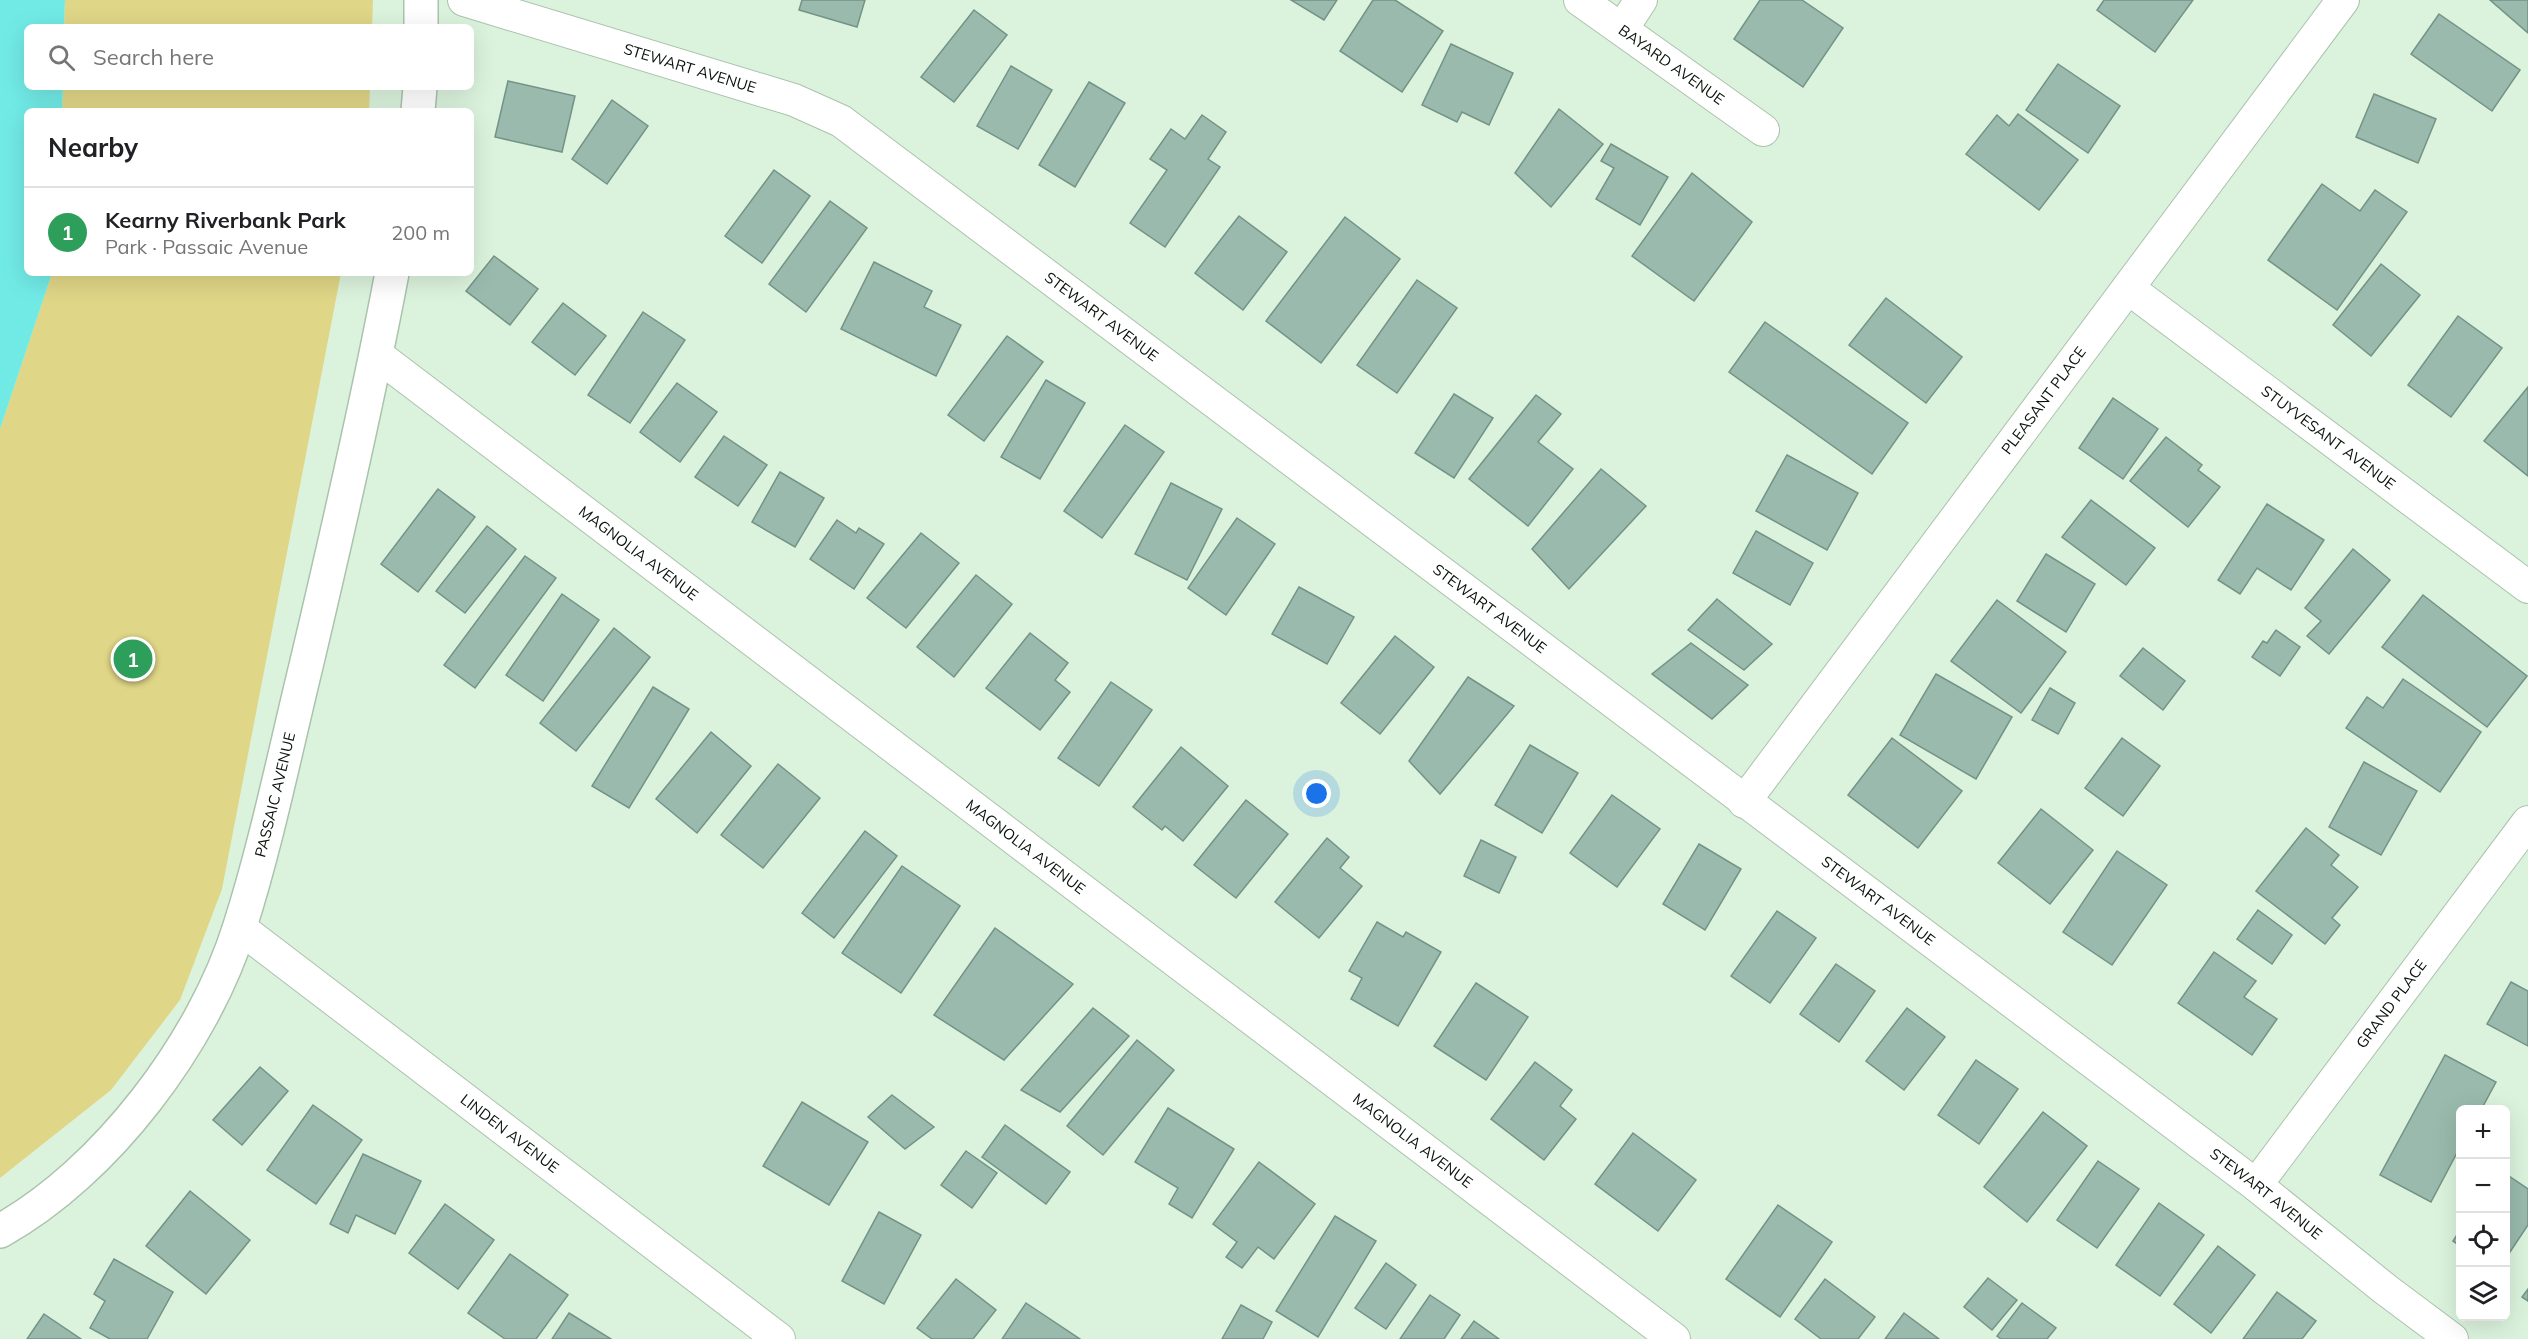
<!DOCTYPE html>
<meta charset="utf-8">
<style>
body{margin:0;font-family:Mulish,sans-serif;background:#f2f2f2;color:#202124}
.controls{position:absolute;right:18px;bottom:18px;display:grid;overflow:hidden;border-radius:9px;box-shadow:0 6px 24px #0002}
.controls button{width:54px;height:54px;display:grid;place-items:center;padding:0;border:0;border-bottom:2px solid #e0e0e0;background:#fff;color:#202124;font:30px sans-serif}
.you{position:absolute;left:1317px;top:794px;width:21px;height:21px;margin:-15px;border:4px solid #fff;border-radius:50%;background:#1a73e8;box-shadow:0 0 0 9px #1a73e833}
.badge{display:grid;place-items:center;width:39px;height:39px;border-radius:50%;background:#7c3aed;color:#fff;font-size:20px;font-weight:700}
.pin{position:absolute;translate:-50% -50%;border:3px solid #fff;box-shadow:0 2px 6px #0006}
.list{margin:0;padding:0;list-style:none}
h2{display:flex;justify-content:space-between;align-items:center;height:78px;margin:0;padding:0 24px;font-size:26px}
h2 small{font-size:20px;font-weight:400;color:#757577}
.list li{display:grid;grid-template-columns:39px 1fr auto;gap:18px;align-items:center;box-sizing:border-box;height:90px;padding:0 24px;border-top:2px solid #e0e0e0}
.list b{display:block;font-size:22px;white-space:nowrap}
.list p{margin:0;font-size:20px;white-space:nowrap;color:#757577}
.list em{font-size:20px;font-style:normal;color:#757577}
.icon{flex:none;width:33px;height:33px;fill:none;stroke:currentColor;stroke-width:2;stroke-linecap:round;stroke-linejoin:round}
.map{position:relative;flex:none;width:2528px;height:1339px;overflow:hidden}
.search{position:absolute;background:#fff;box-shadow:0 6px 24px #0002;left:24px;top:24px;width:450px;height:66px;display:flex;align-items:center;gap:15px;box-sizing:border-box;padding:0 21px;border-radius:9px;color:#757577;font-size:22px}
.panel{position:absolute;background:#fff;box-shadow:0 6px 24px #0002;left:24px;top:108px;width:450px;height:168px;border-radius:9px}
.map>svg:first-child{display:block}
.green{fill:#e0d687}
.water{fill:#71eae6}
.building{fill:#99baad;stroke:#749387;stroke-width:1.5}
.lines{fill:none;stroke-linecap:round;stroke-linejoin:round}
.street-casing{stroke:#abc2ad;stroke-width:34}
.secondary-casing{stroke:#abc2ad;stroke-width:36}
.street{stroke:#fff;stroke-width:32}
.secondary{stroke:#fff;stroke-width:33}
.labels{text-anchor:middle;stroke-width:4.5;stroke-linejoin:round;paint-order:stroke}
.street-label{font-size:15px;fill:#09110a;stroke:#effef0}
</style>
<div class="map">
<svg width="2528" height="1339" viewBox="0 0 2528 1339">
<rect width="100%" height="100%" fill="#dbf3dd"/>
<g class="green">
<polygon points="65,0 373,0 372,27 64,27"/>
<polygon points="63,87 370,87 369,111 62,111"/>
<polygon points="52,273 341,273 222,889 180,1000 111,1090 0,1178 0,429"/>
</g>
<polygon class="water" points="0,0 65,0 64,27 27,27 27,87 63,87 62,111 27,111 27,273 52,273 0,429"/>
<g class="building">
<polygon points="802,0 865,0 857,27 799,10"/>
<polygon points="1291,0 1337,0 1324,20"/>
<polygon points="1373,0 1395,0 1443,31 1402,92 1340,51"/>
<polygon points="1760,0 1802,0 1843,28 1803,87 1734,39"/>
<polygon points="2104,0 2193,0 2155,52 2097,10"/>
<polygon points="2490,0 2528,0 2528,33"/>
<polygon points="974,10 1007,35 954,102 921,77"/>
<polygon points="2439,14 2520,70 2492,111 2411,54"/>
<polygon points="1451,44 1513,73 1489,125 1462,112 1457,122 1422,105"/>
<polygon points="2058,64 2120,106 2088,153 2026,110"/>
<polygon points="1011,66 1052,90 1018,149 977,126"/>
<polygon points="508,81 575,96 562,152 495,137"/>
<polygon points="1089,82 1125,103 1075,187 1039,165"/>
<polygon points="2374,94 2436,119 2418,163 2356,137"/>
<polygon points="612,100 648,126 607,184 572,159"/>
<polygon points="1559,109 1603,144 1551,207 1515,173"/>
<polygon points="2018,114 2078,160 2039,210 1966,154 1997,115 2009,126"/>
<polygon points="1202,115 1226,132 1208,159 1220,167 1165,247 1130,223 1167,170 1150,159 1171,129 1185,139"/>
<polygon points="1611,144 1668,177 1640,225 1596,199 1614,168 1601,161"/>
<polygon points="774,170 810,196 762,263 725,236"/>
<polygon points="1692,173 1752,222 1694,301 1632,256"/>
<polygon points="2322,184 2360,211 2375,190 2407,212 2337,310 2268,260"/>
<polygon points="830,201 867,228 806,312 769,284"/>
<polygon points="1239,216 1287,252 1243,310 1195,273"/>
<polygon points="1345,217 1400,259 1321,363 1266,321"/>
<polygon points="494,256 538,289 510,325 466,291"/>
<polygon points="874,262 932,291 924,307 961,325 936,376 841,329"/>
<polygon points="2381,264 2420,295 2371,356 2333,325"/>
<polygon points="1417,280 1457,308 1397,393 1357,365"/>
<polygon points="1886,298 1962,357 1926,403 1849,345"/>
<polygon points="563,303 606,336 575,375 532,342"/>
<polygon points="643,312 685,340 630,423 588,395"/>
<polygon points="2458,316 2502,348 2451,417 2408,385"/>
<polygon points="1765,322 1908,423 1872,474 1729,372"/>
<polygon points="1007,336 1043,362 984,441 948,415"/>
<polygon points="1046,380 1085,403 1040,479 1001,457"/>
<polygon points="677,383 717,412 680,462 640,432"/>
<polygon points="2528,387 2528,476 2484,441"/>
<polygon points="1454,394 1493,418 1454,478 1415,453"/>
<polygon points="1536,395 1561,414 1538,442 1573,469 1528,526 1469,479"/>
<polygon points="2113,398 2158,429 2123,479 2079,448"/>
<polygon points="1125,425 1164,452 1102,538 1064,511"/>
<polygon points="724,436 767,465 738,506 695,477"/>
<polygon points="2166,437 2202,465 2198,470 2220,487 2188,527 2130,481"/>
<polygon points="1787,455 1858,493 1827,550 1756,511"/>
<polygon points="1601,469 1646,506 1569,589 1532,549"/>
<polygon points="780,472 824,498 795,547 752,522"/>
<polygon points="1171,483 1222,509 1187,580 1135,554"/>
<polygon points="438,489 475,517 418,592 381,564"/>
<polygon points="2091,500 2155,548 2126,585 2062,537"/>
<polygon points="2267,504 2324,540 2291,590 2257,568 2240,594 2218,580"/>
<polygon points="1237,518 1275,544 1226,615 1188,588"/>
<polygon points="837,520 856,533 859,528 884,544 854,589 810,559"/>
<polygon points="487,526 516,549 465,613 436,591"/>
<polygon points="1756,531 1813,563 1790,605 1733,573"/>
<polygon points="921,533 959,563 906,628 867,598"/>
<polygon points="2353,549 2390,580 2329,654 2307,636 2321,621 2305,608"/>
<polygon points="2046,554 2095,584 2066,632 2017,601"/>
<polygon points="525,556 556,578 475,688 444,665"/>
<polygon points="976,575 1012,604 954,677 917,647"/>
<polygon points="1299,587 1354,617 1327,664 1272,634"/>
<polygon points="562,594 599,620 543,701 506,675"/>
<polygon points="2423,595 2527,676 2487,727 2382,647"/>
<polygon points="1717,599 1772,644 1744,670 1688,630"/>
<polygon points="1997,600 2066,652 2021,713 1951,661"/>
<polygon points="614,628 650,657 576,751 540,723"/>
<polygon points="2276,630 2300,647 2280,676 2252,657 2263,641 2267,643"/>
<polygon points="1030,633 1068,663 1055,680 1070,692 1040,730 986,688"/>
<polygon points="1395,636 1434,667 1380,734 1341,703"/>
<polygon points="1691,643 1748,685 1712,719 1652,674"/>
<polygon points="2143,648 2185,681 2163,710 2120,676"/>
<polygon points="1936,674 2012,717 1976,779 1900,735"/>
<polygon points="1468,677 1514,706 1440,794 1409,761"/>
<polygon points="2403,679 2481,732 2440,792 2346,728 2367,697 2383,708"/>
<polygon points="1111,682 1152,710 1099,786 1058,758"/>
<polygon points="653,687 689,709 629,808 592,786"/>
<polygon points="2050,688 2075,703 2058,734 2032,720"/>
<polygon points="711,732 751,766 697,833 656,799"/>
<polygon points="1892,738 1962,791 1918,848 1848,795"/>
<polygon points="2122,738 2160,766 2123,816 2085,788"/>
<polygon points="1530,745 1578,773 1542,833 1495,805"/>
<polygon points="1181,747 1228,786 1183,841 1165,826 1162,830 1133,807"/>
<polygon points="2364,762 2417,791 2381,855 2329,827"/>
<polygon points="778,764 820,798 763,868 721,835"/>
<polygon points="1612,795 1660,829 1617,887 1570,853"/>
<polygon points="1246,800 1288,834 1236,898 1194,865"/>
<polygon points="2041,809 2093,850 2050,904 1998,863"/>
<polygon points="2306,828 2339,855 2331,865 2358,887 2332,918 2340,925 2325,944 2256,891"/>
<polygon points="865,831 897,856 834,938 802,913"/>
<polygon points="1327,838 1349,857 1340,868 1362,886 1319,938 1275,902"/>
<polygon points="1481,840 1516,857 1499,893 1464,876"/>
<polygon points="1699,844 1741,869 1705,930 1663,904"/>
<polygon points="2117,851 2167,885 2112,965 2063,932"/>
<polygon points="902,866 960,906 901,993 842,953"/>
<polygon points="2258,910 2292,935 2272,964 2237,939"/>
<polygon points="1777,911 1816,938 1770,1003 1731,976"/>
<polygon points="1377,922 1403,937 1406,932 1441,952 1398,1026 1351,999 1362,978 1349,971"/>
<polygon points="995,928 1073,984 1004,1060 934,1015"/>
<polygon points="2214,952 2256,981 2244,997 2277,1019 2252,1055 2178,1003"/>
<polygon points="1836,964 1875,991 1839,1042 1800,1014"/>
<polygon points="2511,982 2528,991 2528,1046 2487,1024"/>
<polygon points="1476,983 1528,1017 1486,1080 1434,1046"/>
<polygon points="1093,1008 1129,1036 1060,1112 1021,1090"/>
<polygon points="1907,1008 1945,1037 1904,1090 1866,1061"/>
<polygon points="1137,1040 1174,1070 1103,1155 1067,1126"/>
<polygon points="2445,1055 2496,1082 2481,1110 2460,1110 2460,1147 2431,1202 2380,1175"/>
<polygon points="1976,1060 2018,1089 1979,1144 1938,1115"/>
<polygon points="1535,1062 1572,1090 1560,1106 1576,1119 1544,1160 1491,1119"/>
<polygon points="260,1067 288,1091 242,1145 213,1120"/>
<polygon points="892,1095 934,1127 905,1149 868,1117"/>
<polygon points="802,1102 868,1142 829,1205 763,1166"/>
<polygon points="313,1105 362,1140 316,1204 267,1170"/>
<polygon points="1168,1108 1234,1149 1192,1218 1169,1204 1178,1188 1135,1162"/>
<polygon points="2043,1112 2087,1146 2027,1222 1984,1187"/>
<polygon points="1005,1125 1070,1172 1046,1204 982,1157"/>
<polygon points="1633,1133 1696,1180 1658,1231 1595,1184"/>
<polygon points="966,1151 997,1173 972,1208 941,1185"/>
<polygon points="363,1154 421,1181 395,1234 356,1215 348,1233 330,1224"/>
<polygon points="2098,1161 2139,1189 2097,1248 2057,1220"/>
<polygon points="1259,1162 1315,1204 1274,1259 1258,1247 1242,1268 1226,1257 1237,1242 1213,1224"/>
<polygon points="2506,1174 2528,1189 2528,1225 2506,1258"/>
<polygon points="190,1191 250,1240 206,1294 146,1246"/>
<polygon points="2159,1203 2204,1235 2160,1296 2116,1265"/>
<polygon points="445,1204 494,1240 458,1289 409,1253"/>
<polygon points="1778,1205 1832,1242 1780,1317 1726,1279"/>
<polygon points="879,1212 921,1235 884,1304 842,1281"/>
<polygon points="1335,1216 1376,1241 1318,1337 1276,1311"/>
<polygon points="2460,1230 2460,1246 2453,1241"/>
<polygon points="2218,1246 2255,1275 2211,1333 2174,1304"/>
<polygon points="510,1254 568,1295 536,1339 505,1339 468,1313"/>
<polygon points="114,1259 173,1292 147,1339 110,1339 90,1328 105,1301 94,1294"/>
<polygon points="1386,1263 1416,1285 1386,1329 1355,1308"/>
<polygon points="1988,1278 2017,1300 1992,1330 1964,1307"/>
<polygon points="956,1279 996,1310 973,1339 932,1339 917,1328"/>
<polygon points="1825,1279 1875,1317 1858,1339 1821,1339 1795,1319"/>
<polygon points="2528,1289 2528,1301 2522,1297"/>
<polygon points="2277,1292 2316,1321 2302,1339 2243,1339"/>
<polygon points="1430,1295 1460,1315 1444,1339 1400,1339"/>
<polygon points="1026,1303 1080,1339 1002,1339"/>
<polygon points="2022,1303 2056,1328 2047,1339 2001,1339 1997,1336"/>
<polygon points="1241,1305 1272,1322 1263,1339 1222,1339"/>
<polygon points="569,1313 611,1339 552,1339"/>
<polygon points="1904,1313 1939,1339 1885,1339"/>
<polygon points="44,1314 81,1339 27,1339"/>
<polygon points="1474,1321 1499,1339 1461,1339"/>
</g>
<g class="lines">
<defs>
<g id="street">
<path id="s1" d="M464,0L794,100L841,121L2256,1185L2385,1289L2452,1339"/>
<path id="s2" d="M1580,0L1763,130"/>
<polyline points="1622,29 1641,0"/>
<path id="s3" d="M2128,288L2528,587"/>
<path id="s4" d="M377,355L1674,1339"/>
<path id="s5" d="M1744,802L2343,0"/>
<path id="s6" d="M240,928L779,1339"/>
<path id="s7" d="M2256,1185L2528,822"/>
</g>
<g id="secondary">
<polyline points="421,0 421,27"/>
<polyline points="418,111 420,87"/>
<path id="s8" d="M0,1231C106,1172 204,1042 240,926C267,841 285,752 306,666C337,535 367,405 392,273"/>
</g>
</defs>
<use href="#street" class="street-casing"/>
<use href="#secondary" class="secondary-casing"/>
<use href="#street" class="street"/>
<use href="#secondary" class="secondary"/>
</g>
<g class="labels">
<g class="street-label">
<text dy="5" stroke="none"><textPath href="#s2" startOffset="112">BAYARD AVENUE</textPath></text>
<text dy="5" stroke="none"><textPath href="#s1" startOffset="236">STEWART AVENUE</textPath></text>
<text dy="5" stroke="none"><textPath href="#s1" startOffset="722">STEWART AVENUE</textPath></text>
<text dy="5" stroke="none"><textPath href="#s5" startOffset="501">PLEASANT PLACE</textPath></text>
<text dy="5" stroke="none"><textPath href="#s3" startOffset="250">STUYVESANT AVENUE</textPath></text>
<text dy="5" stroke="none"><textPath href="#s4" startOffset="328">MAGNOLIA AVENUE</textPath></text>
<text dy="5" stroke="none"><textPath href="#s1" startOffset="1208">STEWART AVENUE</textPath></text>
<text dy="5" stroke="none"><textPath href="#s8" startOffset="532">PASSAIC AVENUE</textPath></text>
<text dy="5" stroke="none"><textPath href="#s4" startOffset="814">MAGNOLIA AVENUE</textPath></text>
<text dy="5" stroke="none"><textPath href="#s1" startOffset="1694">STEWART AVENUE</textPath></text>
<text dy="5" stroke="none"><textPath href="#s7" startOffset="226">GRAND PLACE</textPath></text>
<text dy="5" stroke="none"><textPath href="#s6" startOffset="339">LINDEN AVENUE</textPath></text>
<text dy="5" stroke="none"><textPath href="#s4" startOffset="1300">MAGNOLIA AVENUE</textPath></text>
<text dy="5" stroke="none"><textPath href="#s1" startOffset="2180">STEWART AVENUE</textPath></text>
</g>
</g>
</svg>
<div class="controls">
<button>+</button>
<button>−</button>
<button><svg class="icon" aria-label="locate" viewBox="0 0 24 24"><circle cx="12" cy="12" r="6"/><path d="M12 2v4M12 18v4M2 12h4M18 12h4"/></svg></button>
<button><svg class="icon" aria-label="layers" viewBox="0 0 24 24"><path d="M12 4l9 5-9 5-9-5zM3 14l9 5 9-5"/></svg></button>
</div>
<div class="you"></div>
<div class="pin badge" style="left:133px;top:659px;background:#2e9e5b">1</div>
<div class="search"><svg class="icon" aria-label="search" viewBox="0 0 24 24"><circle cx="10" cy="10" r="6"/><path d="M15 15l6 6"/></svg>Search here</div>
<section class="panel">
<h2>Nearby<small></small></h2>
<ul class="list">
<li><span class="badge" style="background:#2e9e5b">1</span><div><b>Kearny Riverbank Park</b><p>Park · Passaic Avenue</p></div><em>200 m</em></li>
</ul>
</section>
</div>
